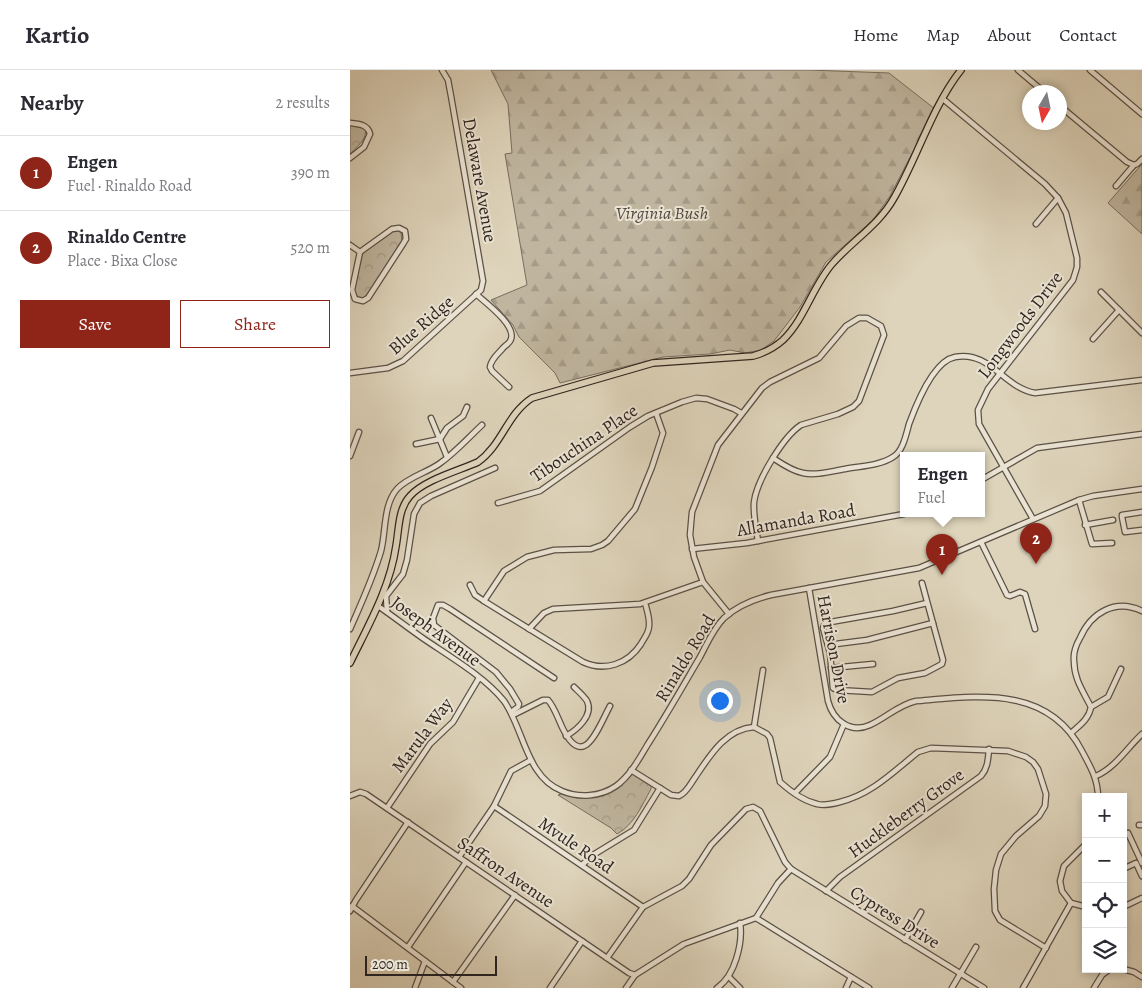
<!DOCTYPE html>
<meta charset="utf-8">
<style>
body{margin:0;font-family:Alegreya,serif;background:#f2f2f3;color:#2b2b33}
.controls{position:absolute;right:15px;bottom:15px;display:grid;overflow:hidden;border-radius:0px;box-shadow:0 2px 8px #0003}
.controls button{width:45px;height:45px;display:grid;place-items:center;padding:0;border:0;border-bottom:1px solid #e1e1e2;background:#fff;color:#2b2b33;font:25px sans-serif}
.compass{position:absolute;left:672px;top:15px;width:45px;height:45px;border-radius:50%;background:#fff;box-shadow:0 2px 8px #0003;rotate:189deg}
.scale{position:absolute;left:15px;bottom:12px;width:132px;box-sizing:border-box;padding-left:5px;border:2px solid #30251f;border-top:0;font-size:14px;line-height:18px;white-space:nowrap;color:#30251f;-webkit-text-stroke:4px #eae3d3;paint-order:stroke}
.you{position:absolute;left:369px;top:630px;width:18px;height:18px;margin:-12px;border:4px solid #fff;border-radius:50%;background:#1a73e8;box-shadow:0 0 0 8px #1a73e833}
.badge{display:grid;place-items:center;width:32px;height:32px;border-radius:50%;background:#8f2418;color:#fff;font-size:16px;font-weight:700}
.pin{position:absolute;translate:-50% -41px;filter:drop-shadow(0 1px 2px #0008)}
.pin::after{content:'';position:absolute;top:26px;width:18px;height:15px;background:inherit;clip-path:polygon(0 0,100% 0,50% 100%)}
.popup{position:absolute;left:550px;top:382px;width:85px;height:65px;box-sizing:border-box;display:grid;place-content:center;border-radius:0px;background:#fff;filter:drop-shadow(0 1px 4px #0005);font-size:16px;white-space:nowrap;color:#7c7c81}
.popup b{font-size:19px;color:#2b2b33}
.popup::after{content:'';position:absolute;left:50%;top:100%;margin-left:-10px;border:10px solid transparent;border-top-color:#fff}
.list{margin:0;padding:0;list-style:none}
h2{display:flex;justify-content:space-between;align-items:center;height:65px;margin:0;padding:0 20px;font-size:21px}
h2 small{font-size:16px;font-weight:400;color:#7c7c81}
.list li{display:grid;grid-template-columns:32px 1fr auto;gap:15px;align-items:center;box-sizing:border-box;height:75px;padding:0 20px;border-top:1px solid #e1e1e2}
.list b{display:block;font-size:19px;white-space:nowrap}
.list p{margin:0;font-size:16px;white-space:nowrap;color:#7c7c81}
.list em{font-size:16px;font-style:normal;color:#7c7c81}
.actions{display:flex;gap:10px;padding:15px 20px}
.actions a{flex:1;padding:11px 0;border:1px solid #8f2418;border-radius:0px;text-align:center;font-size:18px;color:#8f2418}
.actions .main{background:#8f2418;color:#fff}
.icon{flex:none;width:28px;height:28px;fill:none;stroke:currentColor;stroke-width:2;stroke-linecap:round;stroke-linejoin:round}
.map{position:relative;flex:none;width:792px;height:918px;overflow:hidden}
header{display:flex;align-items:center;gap:30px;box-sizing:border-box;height:70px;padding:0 25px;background:#fff;border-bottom:1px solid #e1e1e2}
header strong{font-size:24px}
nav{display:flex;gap:28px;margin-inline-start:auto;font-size:18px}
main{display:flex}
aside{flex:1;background:#fff}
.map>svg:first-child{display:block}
.forest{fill:url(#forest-firs);stroke:#786e60}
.park{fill:url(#park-crowns);stroke:#786e60}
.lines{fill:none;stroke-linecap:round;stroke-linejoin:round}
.minor-casing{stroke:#5c5146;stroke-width:7}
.major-casing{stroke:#30251f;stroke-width:8}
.minor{stroke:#eae3d3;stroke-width:4.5}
.major{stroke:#ded4bb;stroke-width:5.5}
.labels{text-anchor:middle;stroke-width:4;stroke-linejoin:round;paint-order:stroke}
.street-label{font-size:18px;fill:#30251f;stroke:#eae3d3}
.park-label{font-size:18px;font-style:italic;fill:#54493f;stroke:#eae3d3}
</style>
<header>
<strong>Kartio</strong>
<nav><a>Home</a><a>Map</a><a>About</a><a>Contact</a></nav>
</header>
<main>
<aside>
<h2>Nearby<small>2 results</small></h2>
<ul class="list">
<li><span class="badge">1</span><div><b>Engen</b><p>Fuel · Rinaldo Road</p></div><em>390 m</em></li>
<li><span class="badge">2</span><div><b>Rinaldo Centre</b><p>Place · Bixa Close</p></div><em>520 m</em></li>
</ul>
<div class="actions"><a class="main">Save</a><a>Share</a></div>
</aside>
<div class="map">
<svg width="792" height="918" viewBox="0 0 792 918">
<defs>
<pattern id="forest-firs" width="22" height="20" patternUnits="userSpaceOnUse" patternTransform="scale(1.25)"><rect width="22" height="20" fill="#c0b6a0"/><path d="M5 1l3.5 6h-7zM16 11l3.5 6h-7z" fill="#a59c89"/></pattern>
<pattern id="park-crowns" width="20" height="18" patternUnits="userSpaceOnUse" patternTransform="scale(1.25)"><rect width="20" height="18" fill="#c0b6a0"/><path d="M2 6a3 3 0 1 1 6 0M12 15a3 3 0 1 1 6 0" fill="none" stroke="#a59c89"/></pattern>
</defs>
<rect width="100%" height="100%" fill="#ded4bb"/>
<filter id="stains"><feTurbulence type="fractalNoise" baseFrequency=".004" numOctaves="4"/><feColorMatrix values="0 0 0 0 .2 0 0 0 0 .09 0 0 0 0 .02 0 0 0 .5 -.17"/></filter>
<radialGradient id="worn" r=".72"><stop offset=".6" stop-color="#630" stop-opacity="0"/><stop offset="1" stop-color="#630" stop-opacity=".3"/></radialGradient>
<g class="forest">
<polygon points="141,0 459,0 539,3 585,39 540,126 523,150 476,192 450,237 424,271 411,280 395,283 380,280 360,284 313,287 210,313 205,303 169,267 163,255 141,230 177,215 155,84 162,83 158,34"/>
<polygon points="792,94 792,164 758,133"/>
</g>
<g class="park">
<path d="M0,53L15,58C18,69 7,76 0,84Z"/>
<polygon points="47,160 51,162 52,172 18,224 13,228 9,228 3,220 11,183 41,161"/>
<path d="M279,700L301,715V719C292,735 284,755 267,764L261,758L208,725L211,724L224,727L246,724L268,715Z"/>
</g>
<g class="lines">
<defs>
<g id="minor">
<polyline points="668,0 694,22"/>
<polyline points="740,0 792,44"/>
<polyline points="593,29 695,114 708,128 716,143 727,188 727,197 723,210 638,319 628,340 629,354 683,449"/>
<polyline points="710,36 777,92 784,95"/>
<path d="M0,53C8,54 18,54 20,64L14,77L0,88"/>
<polyline points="766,116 784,95 787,94 792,89"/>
<polyline points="686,154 708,128"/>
<polygon points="49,158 55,161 56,169 53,174 18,228 13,231 5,229 2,220 10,182 42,159"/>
<polyline points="0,175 10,182"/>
<polyline points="751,222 792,263"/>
<path d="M126,224C136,233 166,255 161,269C160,273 156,275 153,278C148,284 141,289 140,297L142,301L159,317"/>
<polyline points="743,269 769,240"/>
<polyline points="0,303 38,298 53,291 131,220 133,211 101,26 98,10 92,0"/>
<polyline points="81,348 97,387"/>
<polyline points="66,374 90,369 97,358 113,346 117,337"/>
<polyline points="0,386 9,362"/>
<path d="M423,388C432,394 442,401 453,403C466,406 482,401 495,399C510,396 529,396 543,387C553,381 556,365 559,354C566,335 583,291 605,287C640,280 654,318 685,323L792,310"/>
<polyline points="631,410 687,378 792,364"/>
<polyline points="729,430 742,474 762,473"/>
<polyline points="148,433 190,421 280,357 298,346 332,332 346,328 357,329 384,339 391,343"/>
<polyline points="792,442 772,445 772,447 775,462 792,460"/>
<polyline points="735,455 763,450"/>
<polyline points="631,472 657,525 660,526 670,522 675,524 685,559"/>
<polyline points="342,479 397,473 554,444"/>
<polyline points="572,513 593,590 592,594 575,603 548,608 522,622 487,620 483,618 480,583 473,558 475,553 543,541 577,533"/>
<path d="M120,515L125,525L134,531L233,592C255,602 278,594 291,574C294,568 299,563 299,556C300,549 297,540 295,533"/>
<path d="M459,518L478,631C483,650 500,664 520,655C536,648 548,635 566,631C628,626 698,615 732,681C740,696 748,709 748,727"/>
<polyline points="134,531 154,501 177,487 204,480 241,479 252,475 258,471 285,439 302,397 313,363 306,343"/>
<path d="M28,536C43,546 58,558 74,569C99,586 135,607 154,631C174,659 176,707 212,721C229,728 250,727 266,716C280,706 289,689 298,674C316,646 333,616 350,587C357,574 363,559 374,548C386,537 405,529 421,525L569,498L729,430L743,426L792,419"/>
<polyline points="37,542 36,526 53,504 57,490 64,444 70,433 81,426 145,398"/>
<path d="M379,544L353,512L344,487L340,465L342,442L368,375L412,318L420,312L469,288L496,256L509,248H517L531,256L534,265L509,331L503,337L488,344L451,355C433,367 407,410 404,432C403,444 406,458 408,471"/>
<path d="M0,559C11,534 23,508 31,481C36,462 33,435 47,419C58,407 76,403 89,394C105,383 118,368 132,355"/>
<polyline points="179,559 194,543 203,539 290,534 353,512"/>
<polyline points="478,575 517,570 583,553"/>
<polyline points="481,598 523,594"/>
<polyline points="741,637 758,627 771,599"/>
<polyline points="161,642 168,637 169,634 160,619 146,602 84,555 83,548 88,535 93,535 100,539 204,608"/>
<path d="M163,645L193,630H198C205,638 208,649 213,659C234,701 248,658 260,636"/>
<polyline points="404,657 413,600"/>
<path d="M721,663C730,655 739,649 741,637C733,621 724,609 724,591C723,583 726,575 730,568C741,543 765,528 792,541"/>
<path d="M216,666C227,660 244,645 237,631C234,626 228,621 224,617"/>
<path d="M281,700L321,725L329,726C336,723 340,715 344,709C359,687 375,659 404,657L417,664L420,668L430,712C440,721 454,731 467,734C474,736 482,734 490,732C522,724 543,702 568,682L581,678L658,681L676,687L683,692L688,699L696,724L695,736L689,746L666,766L651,784L646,800L644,819L645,841L650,850L696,878"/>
<path d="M746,706C765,698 777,678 792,664"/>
<polyline points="445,723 480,687 494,654"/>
<polyline points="0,726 10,722 16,724 279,903 285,905"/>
<polyline points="144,736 293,837"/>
<polyline points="37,738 80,674 103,652 129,608"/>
<polyline points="789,755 792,755"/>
<polyline points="778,763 792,793"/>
<polyline points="773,766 775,767"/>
<polyline points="736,774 714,796 710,811 712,821 721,833 736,837"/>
<polyline points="109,787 144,736 161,701 181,690"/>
<polyline points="232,795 243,785 284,760 310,718"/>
<polyline points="773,799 786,793 792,806"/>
<path d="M476,821L490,807L631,706C638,698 638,689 639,679"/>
<polyline points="2,836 111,918"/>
<polyline points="773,837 792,828"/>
<polyline points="0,841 6,830 58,752"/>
<polyline points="406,848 428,813 441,799"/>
<polyline points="555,870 571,842"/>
<polyline points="58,877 116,792"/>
<polyline points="257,888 293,837 332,816 339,809 361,775 396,739 403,737 410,741 435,792 441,799 634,918"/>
<polyline points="773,899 784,902 792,907"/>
<polyline points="379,907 390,918"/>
<polyline points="103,912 165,825"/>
<polyline points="65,918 75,891"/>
<polyline points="200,918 232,871"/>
<polyline points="276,918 285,905 334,874 406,848 519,918"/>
<path d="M367,918C385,906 393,873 390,853"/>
<polyline points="496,918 501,907"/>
<polyline points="602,918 626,877"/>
<polyline points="673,918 721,833"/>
<polyline points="744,918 752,905 760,899"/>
</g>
<path id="major" d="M0,593C18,556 40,518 46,476C49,460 48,439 60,426C74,410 108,401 128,392C152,375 157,344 182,328L303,293L403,286C414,283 424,278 433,270C454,250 463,216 482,194C502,171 529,155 544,128C567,88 583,35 611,0"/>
</defs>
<use href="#minor" class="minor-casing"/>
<use href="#major" class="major-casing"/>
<use href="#minor" class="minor"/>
<use href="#major" class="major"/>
</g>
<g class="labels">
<g class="street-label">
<text transform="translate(130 110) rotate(80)" y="6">Delaware Avenue</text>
<text transform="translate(71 255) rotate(-41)" y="6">Blue Ridge</text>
<text transform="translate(670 255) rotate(-53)" y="6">Longwoods Drive</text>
<text transform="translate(234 373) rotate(-34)" y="6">Tibouchina Place</text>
<text transform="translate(446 450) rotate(-10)" y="6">Allamanda Road</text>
<text transform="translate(86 561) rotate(36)" y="6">Joseph Avenue</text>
<text transform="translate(484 579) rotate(79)" y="6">Harrison Drive</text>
<text transform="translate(335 588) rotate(-59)" y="6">Rinaldo Road</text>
<text transform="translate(72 665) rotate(-53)" y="6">Marula Way</text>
<text transform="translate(556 743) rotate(-36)" y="6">Huckleberry Grove</text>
<text transform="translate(226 775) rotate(34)" y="6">Mvule Road</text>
<text transform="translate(156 802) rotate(34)" y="6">Saffron Avenue</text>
<text transform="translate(545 847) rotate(32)" y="6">Cypress Drive</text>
</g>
<g class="park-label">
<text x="312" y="149">Virginia Bush</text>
</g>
</g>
<rect width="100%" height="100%" filter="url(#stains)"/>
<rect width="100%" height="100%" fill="url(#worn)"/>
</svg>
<div class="controls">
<button>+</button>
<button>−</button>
<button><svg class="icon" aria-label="locate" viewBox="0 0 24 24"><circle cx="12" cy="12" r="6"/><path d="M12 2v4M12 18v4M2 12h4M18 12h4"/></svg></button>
<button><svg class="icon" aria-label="layers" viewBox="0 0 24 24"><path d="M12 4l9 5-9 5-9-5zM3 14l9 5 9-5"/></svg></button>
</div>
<svg class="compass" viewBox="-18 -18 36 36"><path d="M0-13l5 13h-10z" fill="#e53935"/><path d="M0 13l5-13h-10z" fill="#7c7c81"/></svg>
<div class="scale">200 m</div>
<div class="you"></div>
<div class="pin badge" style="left:592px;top:505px">1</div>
<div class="popup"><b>Engen</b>Fuel</div>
<div class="pin badge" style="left:686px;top:494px">2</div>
</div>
</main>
